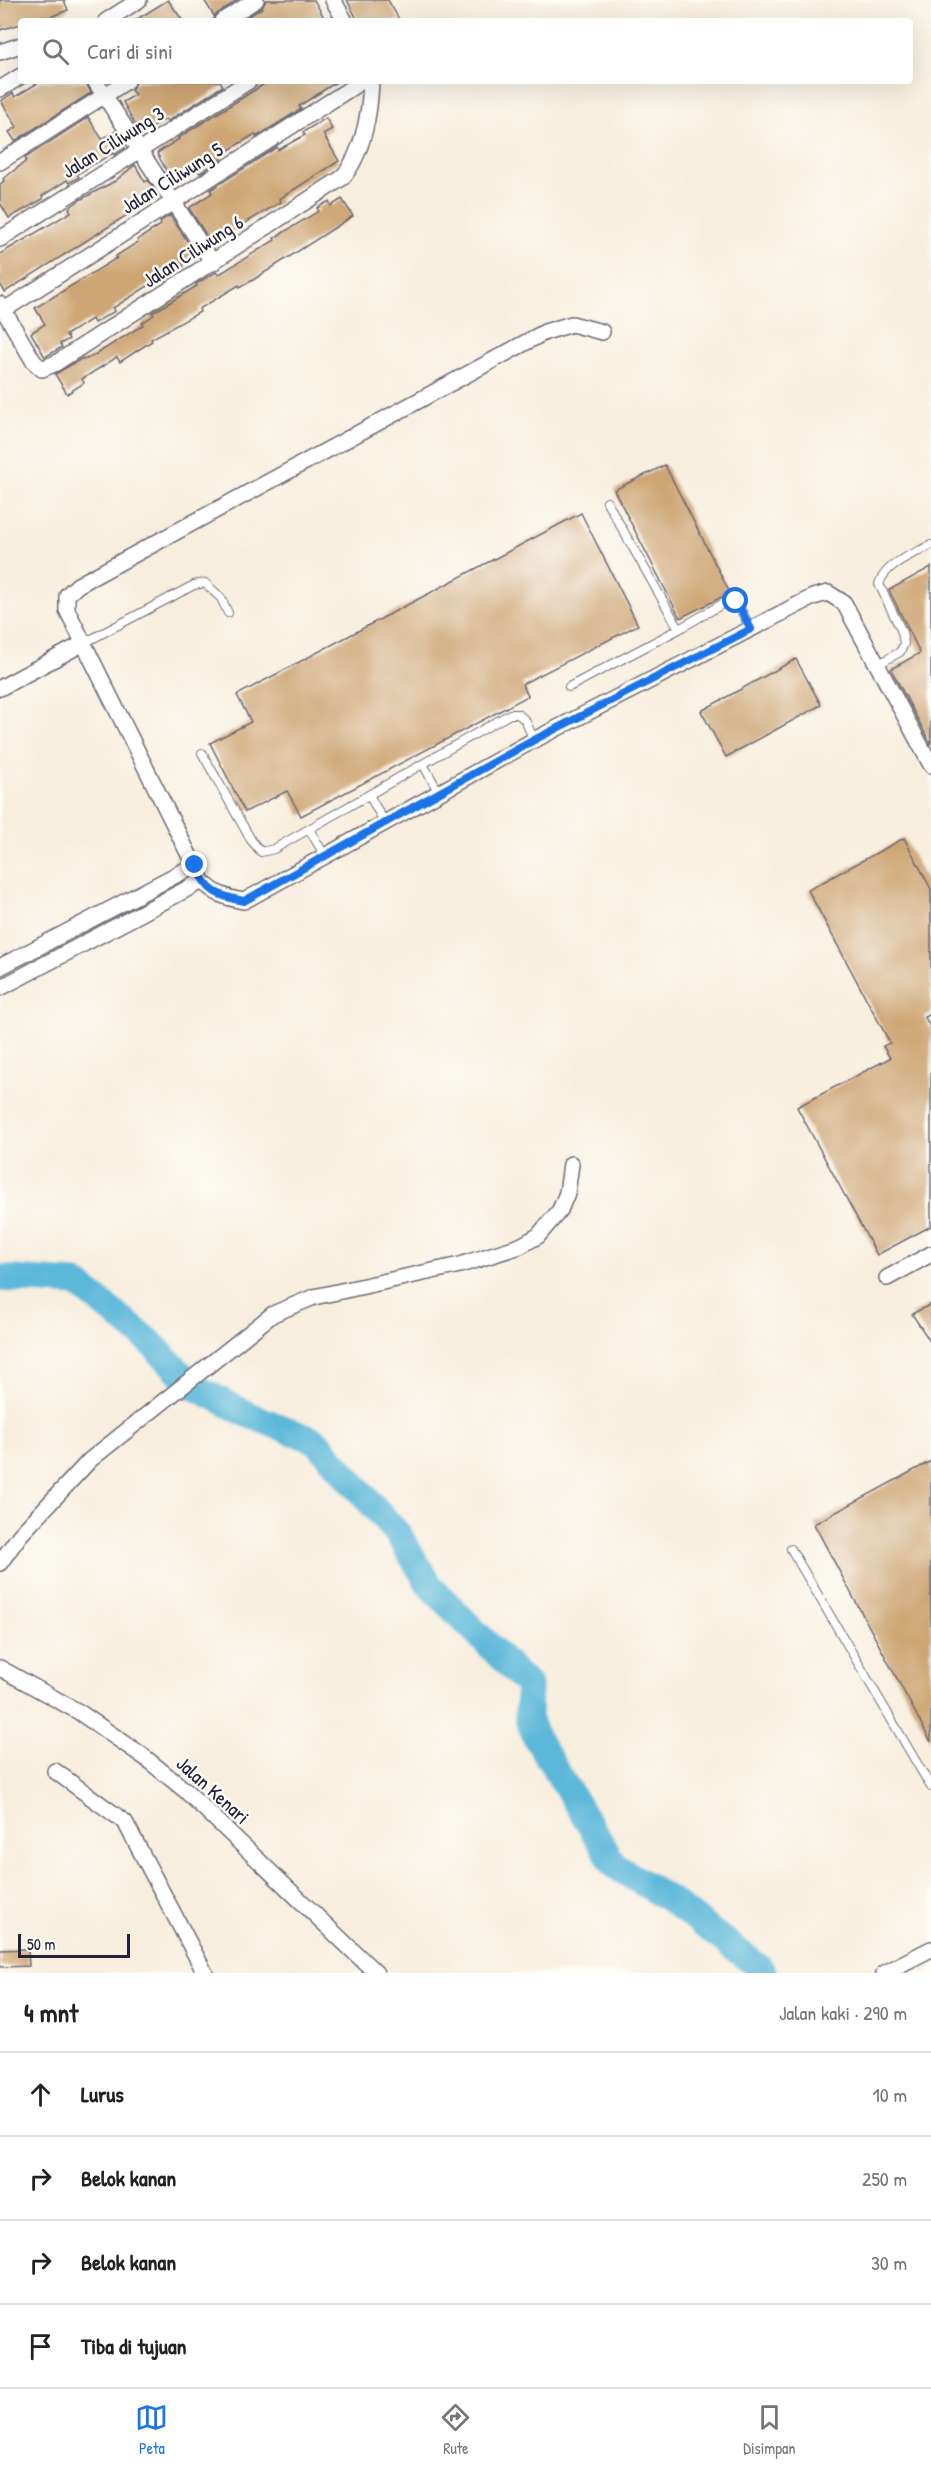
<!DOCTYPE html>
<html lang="id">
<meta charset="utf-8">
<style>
body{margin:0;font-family:"Patrick Hand",sans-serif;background:#f6f6f6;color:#202124}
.scale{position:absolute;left:18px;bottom:15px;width:112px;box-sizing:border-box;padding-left:6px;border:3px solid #22223b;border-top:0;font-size:16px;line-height:21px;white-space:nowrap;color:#22223b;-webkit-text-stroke:4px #fdfcf7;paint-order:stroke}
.stop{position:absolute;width:18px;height:18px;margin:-14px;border:4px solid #1a73e8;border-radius:50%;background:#fff}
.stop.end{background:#1a73e8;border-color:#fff;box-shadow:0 2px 6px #0008}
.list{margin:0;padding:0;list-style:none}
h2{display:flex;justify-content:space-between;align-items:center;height:78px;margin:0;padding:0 24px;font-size:26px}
h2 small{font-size:20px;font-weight:400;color:#757577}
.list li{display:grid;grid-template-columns:39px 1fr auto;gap:18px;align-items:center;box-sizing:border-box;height:84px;padding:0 24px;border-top:2px solid #e0e0e0}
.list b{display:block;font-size:22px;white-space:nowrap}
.list em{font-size:20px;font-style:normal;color:#757577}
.icon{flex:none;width:33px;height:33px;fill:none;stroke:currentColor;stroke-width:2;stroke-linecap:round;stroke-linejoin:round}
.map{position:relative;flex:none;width:931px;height:1973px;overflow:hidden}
.search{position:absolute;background:#fff;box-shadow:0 6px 24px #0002;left:18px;right:18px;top:18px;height:66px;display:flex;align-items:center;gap:15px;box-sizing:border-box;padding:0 21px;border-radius:6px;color:#757577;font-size:22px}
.sheet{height:414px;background:#fff}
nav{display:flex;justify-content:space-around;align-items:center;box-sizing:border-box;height:84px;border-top:2px solid #e0e0e0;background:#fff;font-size:16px;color:#757577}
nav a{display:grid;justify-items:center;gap:3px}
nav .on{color:#1a73e8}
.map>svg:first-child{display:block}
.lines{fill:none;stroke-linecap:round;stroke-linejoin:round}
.river{stroke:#5bb8d9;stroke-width:27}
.building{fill:#cea675}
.lane-casing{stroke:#6d6974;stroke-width:10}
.street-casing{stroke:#6d6974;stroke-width:18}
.lane{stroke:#fff;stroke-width:8}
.street{stroke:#fff;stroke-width:15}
.route{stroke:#1a73e8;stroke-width:8}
.labels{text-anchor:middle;stroke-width:5;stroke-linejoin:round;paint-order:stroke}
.street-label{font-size:20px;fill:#22223b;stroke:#fdfcf7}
</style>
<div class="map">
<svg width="931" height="1973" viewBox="0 0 931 1973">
<rect width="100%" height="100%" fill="#fdfcf7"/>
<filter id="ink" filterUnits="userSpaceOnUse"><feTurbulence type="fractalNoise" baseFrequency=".0167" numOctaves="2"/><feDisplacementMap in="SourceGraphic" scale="12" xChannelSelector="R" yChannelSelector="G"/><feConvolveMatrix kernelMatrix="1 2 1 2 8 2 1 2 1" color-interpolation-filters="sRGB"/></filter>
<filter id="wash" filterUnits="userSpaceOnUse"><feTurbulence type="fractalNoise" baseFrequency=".008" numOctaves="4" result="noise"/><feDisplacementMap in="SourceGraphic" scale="24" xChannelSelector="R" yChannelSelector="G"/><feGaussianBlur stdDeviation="1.35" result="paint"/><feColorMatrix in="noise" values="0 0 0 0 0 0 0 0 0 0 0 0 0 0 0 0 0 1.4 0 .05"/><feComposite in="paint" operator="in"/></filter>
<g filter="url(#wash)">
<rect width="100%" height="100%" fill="#f8eede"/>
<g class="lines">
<polyline class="river" points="0,1278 76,1283 148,1340 193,1386 249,1415 316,1441 398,1534 431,1587 529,1686 528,1718 536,1738 615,1866 670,1900 759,1967 763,1973"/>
</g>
<g id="blocks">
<g class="building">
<polygon points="0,0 64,0 68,10 40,21 21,21 21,24 0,30"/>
<polygon points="168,0 183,21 134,21"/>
<polygon points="204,0 237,0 214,16"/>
<polygon points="266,0 314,0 326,21 241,21 262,8"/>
<polygon points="347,0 388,0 400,21 358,21"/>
<polygon points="41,81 85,81 91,93 15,141 9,132 17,127 1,101 13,93 15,97"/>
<polygon points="137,81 220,81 223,86 168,121 166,119 141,135 123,102 135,95 131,90"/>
<polygon points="269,81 338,81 299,106 301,109 256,137 255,134 229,150 220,156 222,159 200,173 196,169 173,183 157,153 179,139 178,138"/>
<polygon points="88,117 102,139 116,131 125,148 114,155 113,153 77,174 79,177 69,183 67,180 42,196 43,199 9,218 0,203 0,184 4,181 3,179 25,162 26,160 25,158"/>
<polygon points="326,118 332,129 323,134 339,161 279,199 281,202 211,243 189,208 212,193 210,190 277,147 278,150 305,135 303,132"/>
<polygon points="135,165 145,182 148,180 156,192 141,202 143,205 5,292 0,284 0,254 71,212 69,208 80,200 115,181"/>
<polygon points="342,199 353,216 253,280 240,287 239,285 199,309 200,312 151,339 152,341 120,362 117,357 82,379 84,383 67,394 55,374 83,358 84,360 93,356 143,325 142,323 154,315 152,313 197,286 196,284 216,272 218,275 275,240 274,238 319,211 317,208 329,201 331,206"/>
<polygon points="170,215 195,253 194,256 183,263 184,266 174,272 173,270 113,308 115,311 94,323 92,319 66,335 69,339 60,344 62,347 45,357 31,333 45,324 35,308 117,258 116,256 138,242 137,240 161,225 160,222"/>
<polygon points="665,465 730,593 680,618 614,490"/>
<polygon points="581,513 638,625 522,684 528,696 301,816 287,791 245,812 210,743 251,722 237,695"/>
<polygon points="931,567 931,744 891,669 920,653 889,590"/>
<polygon points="796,659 821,705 726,757 701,711"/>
<polygon points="904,838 931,889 931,1014 925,1017 931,1029 931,1226 877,1255 797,1107 890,1058 883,1046 890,1043 808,890"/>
<polygon points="931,1304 931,1343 912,1314"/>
<polygon points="931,1461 931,1742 814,1524"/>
<polygon points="28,1949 29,1966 0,1967 0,1950"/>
</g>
</g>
</g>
<g filter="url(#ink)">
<use href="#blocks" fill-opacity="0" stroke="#6d6974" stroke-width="1.5"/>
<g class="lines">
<defs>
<g id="lane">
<polyline points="679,629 731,599 736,601 751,629"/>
<polyline points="84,643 194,585 205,583 221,598 228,613"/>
<path d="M877,665L900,652L904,644L902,632L879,584C886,563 912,555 931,545"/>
<polyline points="569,687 679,629 607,502"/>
<polyline points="202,753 251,840 261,852 274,849 510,714 518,714 525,720 534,740"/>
<polyline points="423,764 439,793"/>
<polyline points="369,795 385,823"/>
<polyline points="309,829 325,856"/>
<polyline points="791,1549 931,1787"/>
</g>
<g id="street">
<polyline points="333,0 345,21"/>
<polyline points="106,21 139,0"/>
<polyline points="222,21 256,0"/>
<polyline points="0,52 21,45"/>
<polyline points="95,81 213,263"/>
<polyline points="0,89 21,76"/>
<polyline points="0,162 127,81"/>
<polyline points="0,239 249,81"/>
<path d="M0,304L34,362L42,369L56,363L342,178C363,154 370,113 371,81"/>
<polyline points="4,310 362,81"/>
<path d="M602,332L572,324L545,332L78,585L67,595V610L202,881C215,894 226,898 244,901L534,740L813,597L828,593L844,603L931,765"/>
<polyline points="0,688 84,643"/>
<polyline points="0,967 195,865"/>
<polyline points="0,988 202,881"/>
<polyline points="887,1278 931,1254"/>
<polyline points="0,1563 20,1535 90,1460 273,1314 314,1297 460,1265 520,1246 538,1236 560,1210 567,1193 571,1164"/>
<polyline points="0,1668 79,1712 143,1756 186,1791 376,1973"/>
<polyline points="55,1771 125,1822 205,1973"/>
<polyline points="884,1973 931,1949"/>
</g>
</defs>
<use href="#lane" class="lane-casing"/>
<use href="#street" class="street-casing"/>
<use href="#lane" class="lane"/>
<use href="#street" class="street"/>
</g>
</g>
<g class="lines" filter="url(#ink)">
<path class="route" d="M195,865C207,891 216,896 244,901L534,740L751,629L736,601"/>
</g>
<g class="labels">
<g class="street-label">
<text transform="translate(113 142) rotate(-32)" y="7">Jalan Ciliwung 3</text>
<text transform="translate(172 178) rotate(-32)" y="7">Jalan Ciliwung 5</text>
<text transform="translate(193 251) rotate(-33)" y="7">Jalan Ciliwung 6</text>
<text transform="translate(213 1790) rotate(42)" y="7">Jalan Kenari</text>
</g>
</g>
</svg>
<div class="scale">50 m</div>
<div class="stop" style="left:736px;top:601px"></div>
<div class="stop end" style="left:195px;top:865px"></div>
<div class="search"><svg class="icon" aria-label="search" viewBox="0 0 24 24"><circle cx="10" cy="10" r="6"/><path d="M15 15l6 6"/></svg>Cari di sini</div>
</div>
<section class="sheet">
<h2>4 mnt<small>Jalan kaki · 290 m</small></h2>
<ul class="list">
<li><svg class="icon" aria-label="ahead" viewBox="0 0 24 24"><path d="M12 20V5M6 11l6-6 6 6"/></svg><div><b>Lurus</b></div><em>10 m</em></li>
<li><svg class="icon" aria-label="right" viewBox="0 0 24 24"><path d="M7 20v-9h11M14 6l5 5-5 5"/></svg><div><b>Belok kanan</b></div><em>250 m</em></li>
<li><svg class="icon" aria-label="right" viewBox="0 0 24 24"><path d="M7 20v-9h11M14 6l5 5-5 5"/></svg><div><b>Belok kanan</b></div><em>30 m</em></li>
<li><svg class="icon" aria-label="arrive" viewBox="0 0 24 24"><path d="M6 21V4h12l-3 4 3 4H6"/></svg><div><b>Tiba di tujuan</b></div></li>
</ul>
</section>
<nav>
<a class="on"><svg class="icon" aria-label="map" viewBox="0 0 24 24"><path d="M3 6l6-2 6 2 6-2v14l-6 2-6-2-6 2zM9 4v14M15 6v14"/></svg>Peta</a>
<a><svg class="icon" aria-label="directions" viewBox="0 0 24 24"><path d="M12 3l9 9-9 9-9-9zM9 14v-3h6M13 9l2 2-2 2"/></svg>Rute</a>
<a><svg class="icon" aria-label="saved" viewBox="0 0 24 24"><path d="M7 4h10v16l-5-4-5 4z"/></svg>Disimpan</a>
</nav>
